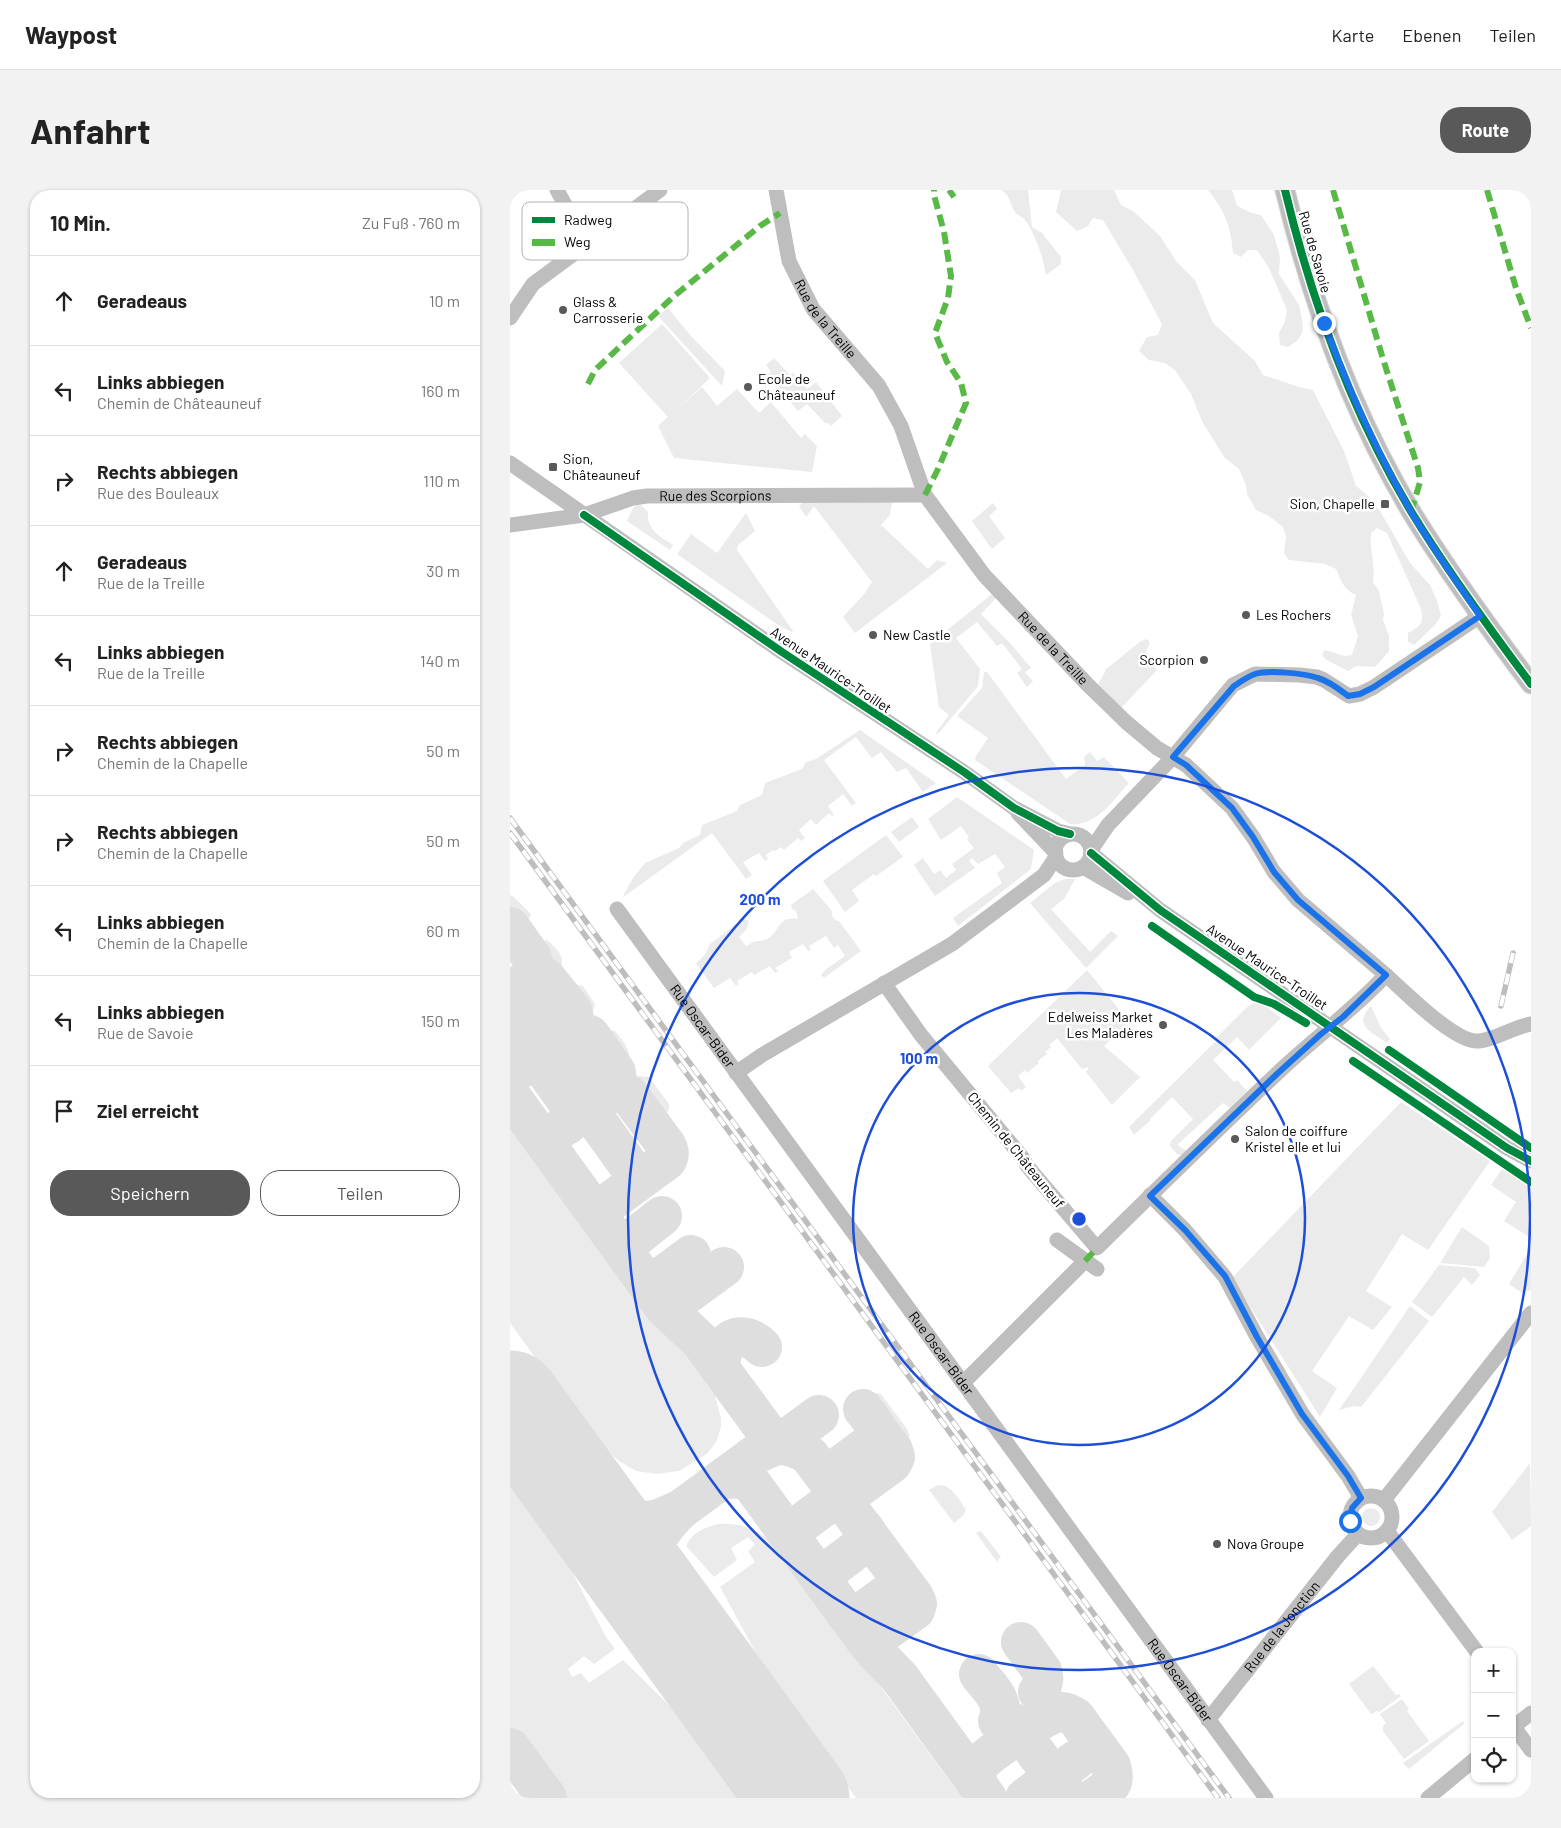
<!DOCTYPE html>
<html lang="de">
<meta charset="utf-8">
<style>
body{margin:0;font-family:Barlow,sans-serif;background:#f2f2f2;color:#222}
.controls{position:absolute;right:15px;bottom:15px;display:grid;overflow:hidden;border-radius:10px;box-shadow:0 1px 4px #0004}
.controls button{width:45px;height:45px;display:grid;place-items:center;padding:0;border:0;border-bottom:1px solid #e0e0e0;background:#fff;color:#222;font:25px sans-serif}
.stop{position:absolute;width:15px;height:15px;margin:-11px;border:4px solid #1a73e8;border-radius:50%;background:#fff}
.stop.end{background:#1a73e8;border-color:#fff;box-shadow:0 1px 5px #0008}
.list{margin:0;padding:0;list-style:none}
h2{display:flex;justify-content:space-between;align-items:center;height:65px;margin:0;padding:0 20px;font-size:21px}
h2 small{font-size:16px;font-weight:400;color:#767676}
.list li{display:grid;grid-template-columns:32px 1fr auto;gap:15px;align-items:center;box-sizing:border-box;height:90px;padding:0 20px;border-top:1px solid #e0e0e0}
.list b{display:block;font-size:19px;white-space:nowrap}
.list p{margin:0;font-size:16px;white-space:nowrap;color:#767676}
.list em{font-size:16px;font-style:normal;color:#767676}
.actions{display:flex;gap:10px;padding:15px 20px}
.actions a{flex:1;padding:11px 0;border:1px solid #595959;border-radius:20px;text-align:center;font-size:18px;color:#595959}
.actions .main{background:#595959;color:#fff}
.icon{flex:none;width:28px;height:28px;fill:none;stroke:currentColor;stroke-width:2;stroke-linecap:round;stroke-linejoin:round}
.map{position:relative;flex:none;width:1021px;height:1608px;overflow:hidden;border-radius:20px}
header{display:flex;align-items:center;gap:30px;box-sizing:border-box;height:70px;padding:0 25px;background:#fff;border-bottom:1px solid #e0e0e0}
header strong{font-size:24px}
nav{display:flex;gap:28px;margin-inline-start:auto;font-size:18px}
.intro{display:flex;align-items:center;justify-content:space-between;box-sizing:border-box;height:120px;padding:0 30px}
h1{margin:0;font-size:35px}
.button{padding:12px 22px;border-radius:20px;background:#595959;color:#fff;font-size:18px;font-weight:700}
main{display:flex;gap:30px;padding:0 30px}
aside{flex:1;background:#fff;border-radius:20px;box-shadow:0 1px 4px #0004}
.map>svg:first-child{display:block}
.green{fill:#ebebeb}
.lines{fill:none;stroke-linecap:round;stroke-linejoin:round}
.taxiway{stroke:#dedede;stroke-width:40}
.runway{stroke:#dedede;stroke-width:101}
.major-casing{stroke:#dbdbdb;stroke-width:21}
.minor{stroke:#bebebe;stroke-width:15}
.major{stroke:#bebebe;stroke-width:19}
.rail-casing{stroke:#bebebe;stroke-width:5.5}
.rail{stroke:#fff;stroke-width:4;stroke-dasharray:11;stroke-linecap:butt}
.quiet{stroke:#58b947;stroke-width:6;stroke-dasharray:12 6;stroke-linecap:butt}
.cycleway-casing{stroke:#fff;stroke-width:11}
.cycleway{stroke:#00873e;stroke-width:8}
.route{stroke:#1a73e8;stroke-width:6}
.ring{fill:none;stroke:#1d4ed8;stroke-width:2.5}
.poi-dot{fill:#595959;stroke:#fff;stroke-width:2}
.labels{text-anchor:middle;stroke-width:5;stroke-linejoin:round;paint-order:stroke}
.street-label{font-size:14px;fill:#000;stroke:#fff}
.poi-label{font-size:14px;fill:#000;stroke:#fff;text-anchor:start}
.key{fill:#fff;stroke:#b2b2b2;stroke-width:1}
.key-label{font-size:14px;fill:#000}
.centre{fill:#1d4ed8;stroke:#fff;stroke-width:2.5}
.ring-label{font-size:15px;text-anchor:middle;font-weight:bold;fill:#1d4ed8;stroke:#fff;stroke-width:5;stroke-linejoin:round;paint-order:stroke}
</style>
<header>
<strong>Waypost</strong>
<nav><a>Karte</a><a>Ebenen</a><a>Teilen</a></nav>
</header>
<div class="intro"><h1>Anfahrt</h1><a class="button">Route</a></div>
<main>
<aside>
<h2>10 Min.<small>Zu Fuß · 760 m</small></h2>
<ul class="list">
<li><svg class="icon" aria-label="ahead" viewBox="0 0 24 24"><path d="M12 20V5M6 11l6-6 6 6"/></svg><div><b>Geradeaus</b></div><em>10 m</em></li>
<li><svg class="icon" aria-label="left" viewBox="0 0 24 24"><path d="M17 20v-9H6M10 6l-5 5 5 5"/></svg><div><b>Links abbiegen</b><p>Chemin de Châteauneuf</p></div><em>160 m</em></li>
<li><svg class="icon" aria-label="right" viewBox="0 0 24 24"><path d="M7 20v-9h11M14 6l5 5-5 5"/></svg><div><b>Rechts abbiegen</b><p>Rue des Bouleaux</p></div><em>110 m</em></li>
<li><svg class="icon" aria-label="ahead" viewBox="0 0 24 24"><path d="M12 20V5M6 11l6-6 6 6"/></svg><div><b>Geradeaus</b><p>Rue de la Treille</p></div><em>30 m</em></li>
<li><svg class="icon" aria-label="left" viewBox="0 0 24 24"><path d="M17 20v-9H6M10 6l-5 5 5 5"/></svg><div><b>Links abbiegen</b><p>Rue de la Treille</p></div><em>140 m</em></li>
<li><svg class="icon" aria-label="right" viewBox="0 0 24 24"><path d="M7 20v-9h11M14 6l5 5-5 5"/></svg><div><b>Rechts abbiegen</b><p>Chemin de la Chapelle</p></div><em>50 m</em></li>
<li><svg class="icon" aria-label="right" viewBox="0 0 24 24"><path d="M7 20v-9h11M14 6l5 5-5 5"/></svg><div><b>Rechts abbiegen</b><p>Chemin de la Chapelle</p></div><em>50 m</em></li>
<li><svg class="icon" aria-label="left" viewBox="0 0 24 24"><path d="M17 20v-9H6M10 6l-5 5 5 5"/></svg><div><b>Links abbiegen</b><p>Chemin de la Chapelle</p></div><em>60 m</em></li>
<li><svg class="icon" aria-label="left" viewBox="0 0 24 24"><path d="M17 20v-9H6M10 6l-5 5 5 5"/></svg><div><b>Links abbiegen</b><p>Rue de Savoie</p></div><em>150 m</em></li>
<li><svg class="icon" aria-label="arrive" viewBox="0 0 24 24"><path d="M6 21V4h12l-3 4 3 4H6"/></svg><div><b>Ziel erreicht</b></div></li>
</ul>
<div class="actions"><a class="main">Speichern</a><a>Teilen</a></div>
</aside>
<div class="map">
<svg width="1021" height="1608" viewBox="0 0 1021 1608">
<rect width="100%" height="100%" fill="#fff"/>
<g class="green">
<path d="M492,0H518L522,37L532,43L551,67V74L536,85C533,67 526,46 515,30C513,27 509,26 506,23C499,15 502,8 492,0Z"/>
<path d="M551,0H604L611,15L623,21L650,46L666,71L685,90L703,133L745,171L753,185L789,197L803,200L834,261L846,296L857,305L870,321L900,373L920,395L927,411L931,426L925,435L904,455L898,452V443C911,435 914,434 911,419L877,343L867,338L861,343C859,360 866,376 863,392L869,401L874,424L873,430L879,446V461L865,477L846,476L838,481L815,469L812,464L815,460L835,466L842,465L848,446L841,425L846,405C834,400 831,391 826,379L815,374L779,370L774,363L776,347L773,337L759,326L746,320L737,304L736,295L729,279L714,267L692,231L681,204L665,180L655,173L639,170L629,161L637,147L648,145L652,134L623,80L593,30L583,28L578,36L567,41L546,22Z"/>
<path d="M698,0H722L727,16L742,23L751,25L764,45L770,67L769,84L789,115L792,129L793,141L788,150L778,157L770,155L769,143L775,131L777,120L759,78L747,60H738L731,67L723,63C721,36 715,22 698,0Z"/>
<polygon points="158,118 180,145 215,181 212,196 148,126"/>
<polygon points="152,134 200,188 163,223 192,197 207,216 227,199 249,223 261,212 291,248 295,244 307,256 302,282 164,268 148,236 158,227 109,173"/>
<polygon points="264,168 280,185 283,183 297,199 306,192 332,226 321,236 317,232 316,234 297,214 288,221 257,185 261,182 256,175"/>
<polygon points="382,310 380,325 371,335 418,379 427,370 437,373 345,443 333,427 355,403 362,392 304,316 296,327 289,316 294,311"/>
<path d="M129,313L138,322C137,341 149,345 163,355L160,360L117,331L123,318Z"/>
<polygon points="483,313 487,319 479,326 495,348 482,359 462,331"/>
<polygon points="236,323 245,341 228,355 227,360 283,441 282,442 268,435 167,364 181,344 207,363"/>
<polygon points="482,404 486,408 471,424 501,454 521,478 515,482 523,491 517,497 507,483 512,479 492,453 487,456 467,432 446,448 470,479 468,496 428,544 426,543 439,525 429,517 420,454"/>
<polygon points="637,449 640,453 636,461 646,473 644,477 647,480 611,518 588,494 595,482 595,480 631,451"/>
<path d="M474,482H477L556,589L575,575L574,567L580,562L587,571L594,567L619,593C603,610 586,637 560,634L465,570L466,566L478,548L447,526L472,498Z"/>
<polygon points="350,540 426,593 413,602 396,578 387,582 371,562 362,568 346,547 314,570 346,613 342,616 333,604 318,616 324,625 322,626 319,623 306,635 301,629 289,640 295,648 291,651 288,648 274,660 271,657 265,661 263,660 256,665 258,669 255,671 249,663 233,672 242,685 236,689 202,643 112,708 123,688 135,673 169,658 173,653 190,645 192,635 227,621 230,615 252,605 255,593 292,579 296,572 306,569"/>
<polygon points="447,607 524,660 521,679 448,736 443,728 492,693 487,683 495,677 485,664 468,674 462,668 459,671 465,678 425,706 404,675 413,668 424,684 430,680 436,688 446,680 442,674 464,658 457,649 459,647 451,636 431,650 418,629"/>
<polygon points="402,627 409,637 389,652 381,642"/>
<polygon points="376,645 393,667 366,686 364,684 342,700 349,711 335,722 313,691"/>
<polygon points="555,689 565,689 554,709 541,719 580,762 601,741 608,746 576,778 520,713 545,693"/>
<path d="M303,699L322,721V726L325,730L329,731L351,761L314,788L311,785L315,780L335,766L328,755L324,758L316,746L299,756L301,760L298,761L293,754L279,762L282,768L265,778L268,781L265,783L260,776L244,785L242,782L227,791L229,794L226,796L220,788L204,798L186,773L195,765L200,754L233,729L239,731L236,740L229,747L236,756C239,755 241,753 243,752C249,750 253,752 259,748C271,739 268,726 288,729L286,721L282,719L281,715Z"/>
<polygon points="0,705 4,707 20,723 21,725 17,732 9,734 0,724"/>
<path d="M37,750C47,758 59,771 47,782H43L26,759L28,753Z"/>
<polygon points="577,780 620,833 594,856 630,887 602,915 576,882 579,877 572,879 547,848 539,855 541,857 535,862 537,864 528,871 529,873 517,883 515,880 508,886 516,897 511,901 509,898 501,903 478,876"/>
<path d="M65,794L73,796L85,814C84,821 80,825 73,824L57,802L59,796Z"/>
<polygon points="748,810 771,828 739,860 727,847 703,870 724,892 727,890 737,901 720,918 713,913 667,955 677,961 671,965 667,964 660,956 661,951 683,929 662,907 640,929 641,930 624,945 619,937 706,851 705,849 736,818"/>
<path d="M861,816L871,838L880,849L877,853C862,842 842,835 861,816Z"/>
<path d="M102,840L105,841C113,851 129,868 110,875L92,849L94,843Z"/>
<polygon points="129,886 139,887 159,914 159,919 156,924 147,926 123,893 123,889"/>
<polygon points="891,912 980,971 918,1060 892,1044 856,1101 882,1117 863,1140 839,1126 802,1181 827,1198 810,1227 722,1088"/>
<polygon points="0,926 205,1206 211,1228 211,1237 207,1250 198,1263 169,1281 146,1284 126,1281 109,1271 86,1251 0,1133"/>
<polygon points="992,979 1021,998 1021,1048 994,1031 1006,1012 981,995"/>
<polygon points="952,1037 979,1056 980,1068 974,1077 930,1073"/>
<polygon points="1021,1057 1021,1100 1012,1103 999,1094"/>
<polygon points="929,1075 965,1078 970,1085 962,1095 954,1087 922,1127 902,1112"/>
<polygon points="900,1116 919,1131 851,1217 844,1216 829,1220"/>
<polygon points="366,1203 371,1204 397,1239 400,1246 386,1256 355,1213 360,1205"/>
<polygon points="1020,1273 1021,1336 1002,1350 982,1322"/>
<polygon points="0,1289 48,1355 96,1447 105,1459 84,1474 74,1466 58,1479 62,1487 71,1483 79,1493 113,1470 179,1535 232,1608 51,1608 0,1539"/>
<path d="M431,1295C443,1297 450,1311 456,1320L454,1325L444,1333L419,1300L426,1296Z"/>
<circle cx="861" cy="1327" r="9"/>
<path d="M208,1334C224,1333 239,1336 252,1345C278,1364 307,1409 326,1436C368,1493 410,1551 452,1608H346L251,1478L253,1476L210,1397L245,1372L238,1361L245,1354L238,1347L221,1358L227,1370L204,1387L176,1356C182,1342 194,1338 208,1334Z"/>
<polygon points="470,1341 472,1342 491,1367 488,1369 488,1373 466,1343"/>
<polygon points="863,1476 886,1505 889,1504 891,1506 869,1522 867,1521 861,1524 839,1494"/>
<polygon points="892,1509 899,1519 897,1521 919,1551 894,1569 873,1541 873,1536 876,1533 870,1524"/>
<polygon points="953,1531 955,1533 899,1579 893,1573"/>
</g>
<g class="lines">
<g class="taxiway">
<path d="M0,737L22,768C25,776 23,781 20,788"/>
<path d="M0,802C12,794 21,783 36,788L63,822L64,832L60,842L4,883L0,888"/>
<path d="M0,804H9L17,808L40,840L41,851L38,858H49L56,861C67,876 93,900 79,918"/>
<path d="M0,833C11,848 25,857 13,876"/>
<polyline points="13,876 23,874 34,879 59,914 61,924 57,935"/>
<polyline points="0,905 154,1117 189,1150 258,1244 275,1255"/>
<polyline points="70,925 78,925 86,930 124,983 124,994"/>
<polyline points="27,942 36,945 46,942 101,902 107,893 106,882 80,845 70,841 60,842"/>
<path d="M78,1012L86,1015L97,1014L157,970C160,964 159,961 156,955L118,904L111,900L101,902"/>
<polyline points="117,1066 118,1053 152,1026"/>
<polyline points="145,1104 146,1091 181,1065"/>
<polyline points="165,1127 164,1117 170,1109 214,1077"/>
<path d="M211,1180C207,1151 230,1136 252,1157"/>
<path d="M265,1255C278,1254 288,1258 299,1265L404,1407L407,1414L405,1420L366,1448H354"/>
<path d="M311,1280L323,1281L365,1250C371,1238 360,1229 353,1219"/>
<polyline points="52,1283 75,1308 94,1322 116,1330 138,1331 149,1329 170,1320 246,1264 272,1252 309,1225"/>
<path d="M211,1290C223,1288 230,1287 241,1293L346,1437L365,1462L390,1488L477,1608"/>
<polyline points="328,1303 335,1304 341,1303 382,1273 385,1267 383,1260 366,1238"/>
<path d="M170,1320C122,1367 138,1396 171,1446"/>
<polyline points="272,1336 283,1338 288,1336 323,1310 324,1298"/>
<polyline points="305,1381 313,1383 319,1380 355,1353 357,1347 355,1340"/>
<polyline points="336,1424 342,1426 348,1425 387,1397 388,1385"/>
<path d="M511,1452L532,1481C535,1489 533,1495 528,1502"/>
<path d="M469,1484C480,1499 496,1511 488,1531L502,1532L507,1537L559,1608"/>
<polyline points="0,1558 37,1608"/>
<path d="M467,1594C466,1586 466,1579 472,1572C480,1563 538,1523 548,1522C555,1521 560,1524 566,1528L601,1576C607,1595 598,1598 584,1608"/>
<polyline points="515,1608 566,1570"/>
</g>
<polyline class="runway" points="0,1211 289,1608"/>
<defs>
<path id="major" d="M775,0C802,113 842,223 902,323C938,382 979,438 1021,494"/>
</defs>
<use href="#major" class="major-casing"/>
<g class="minor">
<polyline points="47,0 77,55"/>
<path id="s1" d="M266,0L279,71L303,119L369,196L391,236L415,305L474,385L577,494L616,532L647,558L676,575L722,618L743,647L764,682L788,710L876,785C845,818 809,845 775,876C711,936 649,997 587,1058L518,977L512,967L411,845L374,793"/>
<polyline points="0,128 23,94 150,0"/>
<polyline points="0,273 272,462 454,582 504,618 548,641 560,644"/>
<path id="s2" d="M0,335L74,325L123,308L137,306L415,305"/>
<polyline points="508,623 546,663"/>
<circle cx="563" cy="662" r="18"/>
<polyline points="581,660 598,635 663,567 723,495 745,484 789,485 807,487 814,490 839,506 850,504 864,497 970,426"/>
<polyline points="581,663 650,720 997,958 1021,971"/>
<polyline points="573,677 618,703"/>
<path id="s3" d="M107,719L756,1608"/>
<path d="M876,785C894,801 946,854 969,851C987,849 1003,837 1021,834"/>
<polyline points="226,883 252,865 442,754 534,685 546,667"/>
<polyline points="640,1005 675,1040 715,1087 747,1147 793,1225 838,1286 851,1308"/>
<polyline points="547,1050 587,1079"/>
<polyline points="453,1193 575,1071"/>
<circle cx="861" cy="1327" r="21"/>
<polyline points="874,1310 1021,1123"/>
<polyline points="877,1341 967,1462"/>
<path id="s4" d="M698,1530L828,1366L848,1344"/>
<polyline points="1004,1537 1021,1560"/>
<polyline points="1002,1538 1021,1523"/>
<polyline points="918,1608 965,1569"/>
</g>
<use href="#major" class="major"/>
<defs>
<g id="rail">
<polyline points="0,628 719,1608"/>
<polyline points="0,643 708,1608"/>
<polyline points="991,816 1003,763"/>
</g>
</defs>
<use href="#rail" class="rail-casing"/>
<use href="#rail" class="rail"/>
<g class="quiet">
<polyline points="439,0 444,7"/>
<polyline points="823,0 873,169 908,278 910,292 901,322"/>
<polyline points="977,0 1006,98 1021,138"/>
<polyline points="78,194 85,180 163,107 250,36 270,23"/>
<polyline points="415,305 428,279 456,213 451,193 437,172 425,143 438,108 441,86 434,42 424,5 424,0"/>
<polyline points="575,1071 587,1058"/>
</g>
<defs>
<g id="cycleway">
<path d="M775,0C802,113 842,223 902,323C938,382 979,438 1021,494"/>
<polyline points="74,325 272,462 454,582 504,618 548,641 560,644"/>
<polyline points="581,663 650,720 997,958 1021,971"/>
<polyline points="642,736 744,807 764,814 796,833"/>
<polyline points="879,860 1021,958"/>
<polyline points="843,871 1021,992"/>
</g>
</defs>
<use href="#cycleway" class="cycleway-casing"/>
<use href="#cycleway" class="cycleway"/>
</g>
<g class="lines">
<path class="route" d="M814,133C838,198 866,260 900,320C921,356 946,391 970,426L864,497L850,504L838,506C829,499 819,491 808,488C794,483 758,480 745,484C737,487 730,492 724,496L663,567L676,575L722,618L743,647L764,682L788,710L876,785L833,827L811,844L768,883L640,1006L675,1040L715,1086L747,1147L792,1224L838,1286L851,1308L842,1318L840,1331"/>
</g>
<g class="ring">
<circle cx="569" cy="1029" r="226"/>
<circle cx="569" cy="1029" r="451"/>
</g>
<g class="poi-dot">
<circle cx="53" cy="120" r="5"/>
<circle cx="238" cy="197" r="5"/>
<rect x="38" y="272" width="10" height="10" rx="2.5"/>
<rect x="870" y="309" width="10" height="10" rx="2.5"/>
<circle cx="736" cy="425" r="5"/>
<circle cx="363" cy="445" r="5"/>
<circle cx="694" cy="470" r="5"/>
<circle cx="653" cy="835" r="5"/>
<circle cx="725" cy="949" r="5"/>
<circle cx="707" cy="1354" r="5"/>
</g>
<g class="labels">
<g class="street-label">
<text transform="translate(805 62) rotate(74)" y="5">Rue de Savoie</text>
<text dy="5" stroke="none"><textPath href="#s1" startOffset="141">Rue de la Treille</textPath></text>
<text dy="5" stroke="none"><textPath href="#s2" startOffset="209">Rue des Scorpions</textPath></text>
<text dy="5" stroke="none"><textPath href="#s1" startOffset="546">Rue de la Treille</textPath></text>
<text transform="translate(321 480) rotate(34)" y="5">Avenue Maurice-Troillet</text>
<text transform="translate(757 777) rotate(34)" y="5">Avenue Maurice-Troillet</text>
<text dy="5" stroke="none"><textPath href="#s3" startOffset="145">Rue Oscar-Bider</textPath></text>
<text transform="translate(506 960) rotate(51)" y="5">Chemin de Châteauneuf</text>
<text dy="5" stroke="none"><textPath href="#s3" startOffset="550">Rue Oscar-Bider</textPath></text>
<text dy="5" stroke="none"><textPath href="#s4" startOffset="119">Rue de la Jonction</textPath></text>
<text dy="5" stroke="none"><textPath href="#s3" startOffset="955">Rue Oscar-Bider</textPath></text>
</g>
<g class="poi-label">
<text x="63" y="117">Glass &amp;<tspan x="63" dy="16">Carrosserie</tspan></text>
<text x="248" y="194">Ecole de<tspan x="248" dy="16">Châteauneuf</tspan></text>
<text x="53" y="274">Sion,<tspan x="53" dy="16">Châteauneuf</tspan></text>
<text x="865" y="319" text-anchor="end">Sion, Chapelle</text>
<text x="746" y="430">Les Rochers</text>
<text x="373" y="450">New Castle</text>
<text x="684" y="475" text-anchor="end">Scorpion</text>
<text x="643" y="832" text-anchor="end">Edelweiss Market<tspan x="643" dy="16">Les Maladères</tspan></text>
<text x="735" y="946">Salon de coiffure<tspan x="735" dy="16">Kristel elle et lui</tspan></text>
<text x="717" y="1359">Nova Groupe</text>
</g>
</g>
<rect x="12" y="12" width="166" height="58" rx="8" class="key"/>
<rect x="22" y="27" width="23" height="6" fill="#00873e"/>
<rect x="22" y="49" width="23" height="7" fill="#58b947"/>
<g class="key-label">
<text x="54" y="35">Radweg</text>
<text x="54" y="57">Weg</text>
</g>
<circle cx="569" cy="1029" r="8" class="centre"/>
<g class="ring-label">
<text x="250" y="715">200 m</text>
<text x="409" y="874">100 m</text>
</g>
</svg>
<div class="controls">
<button>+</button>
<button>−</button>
<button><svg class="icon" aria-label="locate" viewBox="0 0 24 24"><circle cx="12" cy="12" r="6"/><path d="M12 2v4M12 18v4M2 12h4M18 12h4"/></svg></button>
</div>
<div class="stop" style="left:840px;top:1331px"></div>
<div class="stop end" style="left:814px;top:133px"></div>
</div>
</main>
